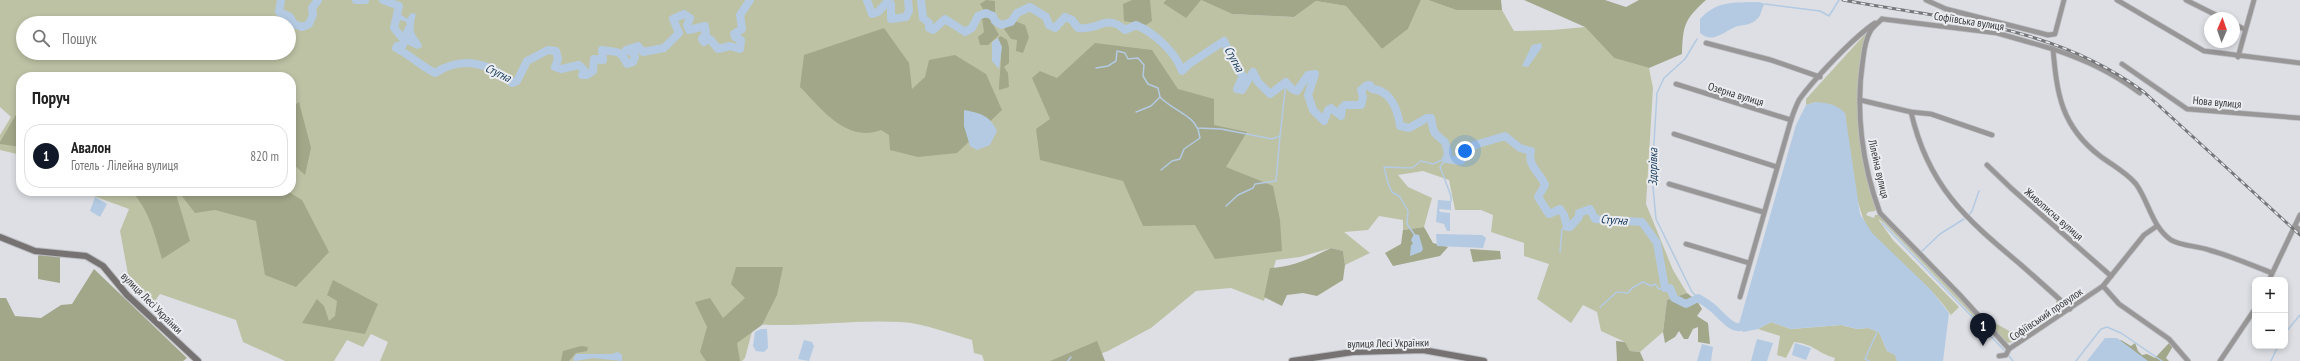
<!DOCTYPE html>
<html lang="uk">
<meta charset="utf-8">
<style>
body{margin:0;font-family:"PT Sans Narrow",sans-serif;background:#f6f6f6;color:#222}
.controls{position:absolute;right:12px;bottom:12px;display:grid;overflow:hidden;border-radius:8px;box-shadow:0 2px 6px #0003}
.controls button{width:36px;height:36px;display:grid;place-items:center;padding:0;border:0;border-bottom:1px solid #e0e0e0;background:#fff;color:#222;font:20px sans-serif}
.compass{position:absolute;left:2204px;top:12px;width:36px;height:36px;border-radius:50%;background:#fff;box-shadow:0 2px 6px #0003;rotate:2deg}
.you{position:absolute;left:1465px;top:151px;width:14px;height:14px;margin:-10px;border:3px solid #fff;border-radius:50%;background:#1a73e8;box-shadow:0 0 0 6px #1a73e833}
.badge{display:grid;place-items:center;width:26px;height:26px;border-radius:50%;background:#111827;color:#fff;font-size:13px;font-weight:700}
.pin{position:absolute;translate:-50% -33px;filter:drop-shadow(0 1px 2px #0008)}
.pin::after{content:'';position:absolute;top:21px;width:14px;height:12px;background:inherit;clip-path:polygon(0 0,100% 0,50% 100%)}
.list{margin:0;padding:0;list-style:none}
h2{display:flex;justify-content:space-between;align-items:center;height:52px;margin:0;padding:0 16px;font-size:17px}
h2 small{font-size:13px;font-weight:400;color:#767676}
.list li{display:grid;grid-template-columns:26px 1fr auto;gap:12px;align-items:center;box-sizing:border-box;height:64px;margin:0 8px 8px;padding:0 8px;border:1px solid #e0e0e0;border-radius:16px}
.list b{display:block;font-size:15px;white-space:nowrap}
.list p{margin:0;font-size:13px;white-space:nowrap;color:#767676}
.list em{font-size:13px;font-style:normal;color:#767676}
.icon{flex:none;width:22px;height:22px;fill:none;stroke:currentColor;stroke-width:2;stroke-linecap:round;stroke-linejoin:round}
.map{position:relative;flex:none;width:2300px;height:361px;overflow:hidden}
.search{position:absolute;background:#fff;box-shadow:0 2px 6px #0003;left:16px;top:16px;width:280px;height:44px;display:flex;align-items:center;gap:10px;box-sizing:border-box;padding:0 14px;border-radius:22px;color:#767676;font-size:15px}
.panel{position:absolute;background:#fff;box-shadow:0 2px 6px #0003;left:16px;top:72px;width:280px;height:124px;border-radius:16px}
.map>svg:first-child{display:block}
.green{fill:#bec2a5;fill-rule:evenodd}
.forest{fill:#a2a789}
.water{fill:#b3cae2}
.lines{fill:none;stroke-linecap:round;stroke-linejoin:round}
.stream{stroke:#b3cae2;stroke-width:1.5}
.river{stroke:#b3cae2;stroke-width:8}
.street-casing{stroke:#bbbdc1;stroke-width:6}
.secondary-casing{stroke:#bbbdc1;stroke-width:8}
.street{stroke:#989696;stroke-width:4.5}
.secondary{stroke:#767272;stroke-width:6}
.rail-casing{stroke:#76777a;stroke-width:3}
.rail{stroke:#ebedf1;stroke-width:1.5;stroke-dasharray:4.5;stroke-linecap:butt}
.labels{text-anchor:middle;stroke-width:4;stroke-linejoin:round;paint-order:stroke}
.street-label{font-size:11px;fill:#353537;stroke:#ebedf1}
.water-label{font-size:12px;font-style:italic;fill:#15395a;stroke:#ebedf1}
</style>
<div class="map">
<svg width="2300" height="361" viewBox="0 0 2300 361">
<rect width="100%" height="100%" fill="#dddfe4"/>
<g class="green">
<path d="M0,0H1166L1163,3L1201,0L1232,14L1294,17L1316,1L1346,6L1382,49L1408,29L1421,0H1428L1456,10H1502L1514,31L1552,30L1585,27L1614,58L1649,68L1653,88L1646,204L1673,270L1687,293L1667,300L1663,332L1640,352L1630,351L1625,342L1601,331L1597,312L1583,305L1571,323L1537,299L1549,264L1524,256V243L1491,232L1493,215L1481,210H1455L1449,180L1423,171L1398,175L1408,187L1432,198L1424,227L1403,230V220L1379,216L1368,230L1344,232L1370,253L1345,265L1343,251L1331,248L1300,257L1276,260L1264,301L1231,288L1196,291L1151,328L1108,351L1081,361H984L982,355L974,353L972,340C951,334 923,323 901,322C851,319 803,328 754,324L745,358L742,361H380L388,342L371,334L363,347L347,340L334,361H285L243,342L236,320L160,294L151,306L130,285L120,231L129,209L80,191H291V77H21V155L0,150V135L11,117L0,107ZM23,23H289V53H23Z"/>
<path d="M1866,33L1858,116L1862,147L1877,208L1875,211L1868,212L1866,215L1874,218L1875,215H1880L1888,221L1983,323L1981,324L1884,223L1878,219L1893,240L1959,307L1951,315C1929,283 1897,262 1872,234C1853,211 1849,144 1845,113L1816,102L1806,105V99Z"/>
<path d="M2056,299L2059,302L2062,312C2049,320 2020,344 2005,343L1992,327L1995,323L2013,333L2056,306Z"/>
<path d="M1771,322L1791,329L1841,325L1857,329L1868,328L1879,332L1887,351L1896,355L1897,361H1834L1835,358C1817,353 1814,344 1794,342L1786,358L1777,355L1780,336L1758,329Z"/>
</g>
<g class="forest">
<polygon points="986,0 995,1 995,14 985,12 980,4"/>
<polygon points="1132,0 1150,0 1152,21 1146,25 1124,21 1123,4"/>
<polygon points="1166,0 1421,0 1408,29 1382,49 1346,6 1316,1 1294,17 1232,14 1201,0 1186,18 1163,3"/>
<polygon points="1428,0 1501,0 1502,10 1456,10"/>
<path d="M1524,0H1605L1626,7L1639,0H1706C1684,20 1683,25 1682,54L1649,68L1614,58L1585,27Z"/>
<polygon points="989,17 999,35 988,45 980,45 978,37 984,32 982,18"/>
<polygon points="1015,21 1025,25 1029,37 1023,53 1016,51 1017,40 1011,39 1004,29"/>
<path d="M884,28L909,63L912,89L925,77L929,60L955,55L986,74L1002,110L957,153L918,157L890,150L889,135L881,130C846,143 822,109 800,87L804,55Z"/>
<path d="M1001,36L1007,40L1009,47V63L1004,67L1008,73L1009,87L999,90C999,74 1004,51 998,38Z"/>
<polygon points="1095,43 1152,50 1178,89 1214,99 1214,125 1247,132 1226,167 1273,186 1280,220 1282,251 1215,259 1195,225 1143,226 1123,181 1040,160 1036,129 1050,119 1032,78 1040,71 1057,78"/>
<polygon points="299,102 311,148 305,175 291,162 291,108"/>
<polygon points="21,106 21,147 0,144 0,142"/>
<path d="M131,191H175L190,241L162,259C155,235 149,209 131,191Z"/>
<polygon points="178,191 287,191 302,200 329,252 296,287 265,275 256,221 215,210 195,213"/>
<polygon points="1424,227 1433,243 1448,247 1440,256 1393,266 1385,253 1401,244 1403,230"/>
<path d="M1331,248L1343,251L1345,265L1343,280L1317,296L1303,293L1287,295L1282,306L1264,297L1270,268C1293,267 1311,258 1331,248Z"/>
<polygon points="1470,249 1500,251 1501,259 1473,262"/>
<polygon points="42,253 60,256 60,283 38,279 38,256"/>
<polygon points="736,267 783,267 777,295 762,325 737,343 740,361 706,361 700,352 707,327 695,302 710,298 723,318 745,298 731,284"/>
<polygon points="94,269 187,358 183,361 0,361 0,298 6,298 15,316 41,318 61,305 72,304"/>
<polygon points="333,280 378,304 365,334 302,323 317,299 324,306 329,321 335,316 337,301 327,295"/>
<polygon points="1687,293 1697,301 1702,309 1697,316 1708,323 1710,344 1698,342 1698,327 1693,329 1688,339 1684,339 1679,331 1675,337 1665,343 1663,332 1667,300"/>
<polygon points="2121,340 2131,346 2135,343 2138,351 2142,355 2147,354 2155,358 2169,343 2173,346 2166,358 2169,361 2144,361 2117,343"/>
<polygon points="1097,341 1105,361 1050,361"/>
<polygon points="1616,341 1625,342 1630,351 1640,352 1644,361 1617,361"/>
<polygon points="581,346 588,347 587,351 576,353 569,361 561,361 563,351"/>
</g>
<g class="water">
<path d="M1759,2L1765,4C1761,8 1762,14 1758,18C1752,26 1743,24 1735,27C1724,32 1712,44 1700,33V19C1718,0 1733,3 1759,2Z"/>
<path d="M399,13L407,19L411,13L416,14C414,21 412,30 416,36C419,41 421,41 422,47L417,49L407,44L403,31L407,24L405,21L397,20Z"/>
<polygon points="998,38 1002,47 999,69 992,61 992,42"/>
<polygon points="1541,43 1542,47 1528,67 1522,66 1532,45"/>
<path d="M1816,102C1828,103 1836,104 1845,113L1860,214L1872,233L1931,290L1949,313L1943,361H1897L1895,355L1887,351L1879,332L1868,328L1857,329L1841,325L1791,329L1771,322L1758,329L1743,332L1739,324L1796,125L1806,105Z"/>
<path d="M964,110C979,113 990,115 997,131L990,145L977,150L970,146L964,126Z"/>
<polygon points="95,197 107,204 100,217 90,211"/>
<polygon points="1438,200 1451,201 1451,210 1439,209 1440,212 1450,213 1450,231 1447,231 1444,224 1436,222"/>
<polygon points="1414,234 1419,235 1423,249 1421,252 1410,256 1411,245 1413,244 1411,240"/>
<polygon points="1436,234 1482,235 1486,238 1483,248 1437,246"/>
<polygon points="761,329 767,329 768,348 764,352 756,351 753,346 755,332"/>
<polygon points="2105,338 2117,338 2148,361 2087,361"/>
<polygon points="1757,339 1773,343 1767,361 1751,361"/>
<polygon points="804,340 812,342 814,346 809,361 798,359"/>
<polygon points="1795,343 1811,348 1806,360 1792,355"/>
<polygon points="1702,344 1713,347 1711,361 1697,361"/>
<polygon points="618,352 622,355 622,361 593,358 575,361 573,359 576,354 612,354"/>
</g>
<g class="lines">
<g class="stream">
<polyline points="1765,4 1820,11 1829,16 1839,0"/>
<polyline points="1697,39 1685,59 1664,78 1657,93 1652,176 1656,219 1692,292 1698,298"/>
<polyline points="1096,68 1108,66 1116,61 1117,51 1125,53 1128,59 1138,58 1144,65 1143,76 1148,84 1158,88 1160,97"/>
<path d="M1136,112L1151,106L1160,97C1171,109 1192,115 1197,128L1221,129L1272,139L1280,136L1286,82"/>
<polyline points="1446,159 1440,167 1451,196 1451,201"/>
<polyline points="1161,170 1172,161 1180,159 1184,149 1200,138 1198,129"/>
<polyline points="1226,206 1238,195 1253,188 1255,184 1276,181 1280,136"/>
<polyline points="1968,216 1972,211 1979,191"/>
<polyline points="1882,223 2004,350"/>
<polyline points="2298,233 2300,234"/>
<polyline points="1414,234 1407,224 1408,211 1400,197 1392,192 1388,183 1384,167 1412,168 1421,161 1433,164 1444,159"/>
<polyline points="1922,251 1940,234 1964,219"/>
<polyline points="1560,252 1562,229 1567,227"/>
<polyline points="1600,307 1617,292 1628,293 1632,288 1643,282 1651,286 1655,284 1659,289 1665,288"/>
<polyline points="2285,333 2300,315"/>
<polyline points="2009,356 2013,361"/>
<polyline points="1068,361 1071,357"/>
<polyline points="1869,361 1865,359 1878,330"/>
<polyline points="2076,361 2101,329 2107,327 2121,333 2162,361"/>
<polyline points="2271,361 2278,346"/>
</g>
<g class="river">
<polyline points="281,0 279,12 290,17 294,24 302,27 309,24 313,15 312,8 318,0"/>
<polyline points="356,0 365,0"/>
<path d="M383,0L399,6L394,28L404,40L403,45L397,46L396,48C410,55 421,66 435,73C462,56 489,62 512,83L517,81L527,61L548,50L556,51L558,59L555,67L561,69L579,65L584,70L582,75H587L593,71L594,59L603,60L602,50C616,53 620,48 627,64L633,62L635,57L634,53L626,50L638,46L643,52L664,48L679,33L673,19L684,14L690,18L687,25L689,30L705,26L706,33L702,39L704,42L710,39L718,49L730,46L740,49L741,40L735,37L734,34L742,29L740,15L750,0"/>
<polyline points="867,0 872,14 878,12 888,1 891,4 891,19 906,17 909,11 908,0"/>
<path d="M921,0L923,18L929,23V28L933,30L945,19L965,32L972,28L978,16L986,13L993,16L995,21L1001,25L1011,22L1017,13L1030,7L1046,17L1049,25L1055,28L1065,17L1072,20L1078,28C1098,31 1107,13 1125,30L1136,25C1155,33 1176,53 1182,71L1189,64L1224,41L1237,69L1243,76L1237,89L1242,90L1253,72L1258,82L1270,94L1286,82L1292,89L1297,91L1308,75L1315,74L1308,95L1313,110L1324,121L1328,110L1331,108L1341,116L1342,108L1345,105H1361L1363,97L1361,90L1367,85H1370L1372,89C1391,90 1398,111 1400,126L1409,128L1427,118H1431C1434,133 1432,132 1445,142L1448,153L1446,159L1461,161L1471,146L1505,136L1520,148L1531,151C1527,166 1540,172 1545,185L1538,197L1549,214L1560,209L1564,215L1567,227H1570L1579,217V213L1590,209L1595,219L1642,222L1657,243L1665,288H1670L1674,298L1686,304L1698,298C1705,302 1713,307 1718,313C1730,324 1733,331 1750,325"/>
</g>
<defs>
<g id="street">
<polyline points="1926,0 1946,9 2048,35 2055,34 2064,0"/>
<polyline points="2117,0 2204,51 2300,63"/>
<polyline points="2186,0 2222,18"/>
<path d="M1882,19L1997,33L2053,49C2057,94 2061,126 2100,156C2112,165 2126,172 2136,184C2149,202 2152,227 2171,240C2181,246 2198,246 2209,250C2231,256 2251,265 2272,273"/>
<path d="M1882,19C1878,23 1874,26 1871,30C1866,38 1864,50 1863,59C1855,110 1862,165 1880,213L1960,295L2009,349"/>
<polyline points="2234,24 2244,29"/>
<polyline points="1706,43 1771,60 1820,77"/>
<path d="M2053,49C2087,61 2110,71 2140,93"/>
<polyline points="2238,57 2254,0"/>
<polyline points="2122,64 2187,109 2300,118"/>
<polyline points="1676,84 1791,120"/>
<polyline points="1860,100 1911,112 1931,114 1992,135"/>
<path d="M1911,112C1928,186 1965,218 2020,264C2037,279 2054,294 2070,309"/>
<polyline points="1674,134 1777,167"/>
<polyline points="1987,165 2012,189 2111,276"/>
<polyline points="1669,184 1763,212"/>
<polyline points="2295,226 2300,230"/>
<polyline points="1686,244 1749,263"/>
<polyline points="2269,280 2300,215"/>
<polyline points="2103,286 2119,304 2169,339 2188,361"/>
<path d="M1740,297L1791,120C1793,114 1796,106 1799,100C1813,80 1855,36 1875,23"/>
<polyline points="1999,356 2006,355 2009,349 2103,286 2144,235 2157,226"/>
<polyline points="2220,361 2255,309"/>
</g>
<g id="secondary">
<polyline points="0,237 35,251 86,256 103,266 127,295 198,361"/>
<polyline points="1292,361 1353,352 1423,350 1484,361"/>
</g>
</defs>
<use href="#street" class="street-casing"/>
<use href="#secondary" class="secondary-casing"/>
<use href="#street" class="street"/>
<use href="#secondary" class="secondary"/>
<defs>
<path id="rail" d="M1843,0C1951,20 2053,25 2144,92L2300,235"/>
</defs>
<use href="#rail" class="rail-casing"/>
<use href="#rail" class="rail"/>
</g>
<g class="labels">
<g class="street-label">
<text transform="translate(1969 21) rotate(9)" y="4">Софіївська вулиця</text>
<text transform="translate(1736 94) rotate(17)" y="4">Озерна вулиця</text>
<text transform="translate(2217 102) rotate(5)" y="4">Нова вулиця</text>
<text transform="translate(1879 169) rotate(77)" y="4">Лілейна вулиця</text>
<text transform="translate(2054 214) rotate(41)" y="4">Живописна вулиця</text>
<text transform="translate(152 303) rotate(45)" y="4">вулиця Лесі Українки</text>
<text transform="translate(2046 314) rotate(-34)" y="4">Софіївський провулок</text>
<text transform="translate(1388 343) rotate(-1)" y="4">вулиця Лесі Українки</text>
</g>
<g class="water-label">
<text transform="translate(1234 59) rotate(61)" y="4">Стугна</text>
<text transform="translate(498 73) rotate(26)" y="4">Стугна</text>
<text transform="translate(1653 167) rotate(-89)" y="4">Здорівка</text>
<text transform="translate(1614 220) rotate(4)" y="4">Стугна</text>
</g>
</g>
</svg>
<div class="controls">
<button>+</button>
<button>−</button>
</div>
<svg class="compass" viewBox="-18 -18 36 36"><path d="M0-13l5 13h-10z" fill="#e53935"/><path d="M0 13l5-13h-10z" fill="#767676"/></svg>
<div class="you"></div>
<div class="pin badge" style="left:1983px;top:346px">1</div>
<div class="search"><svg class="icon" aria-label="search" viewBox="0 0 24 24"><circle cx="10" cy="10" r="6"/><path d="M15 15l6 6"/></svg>Пошук</div>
<section class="panel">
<h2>Поруч<small></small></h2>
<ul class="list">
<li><span class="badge">1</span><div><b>Авалон</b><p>Готель · Лілейна вулиця</p></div><em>820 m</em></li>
</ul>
</section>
</div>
